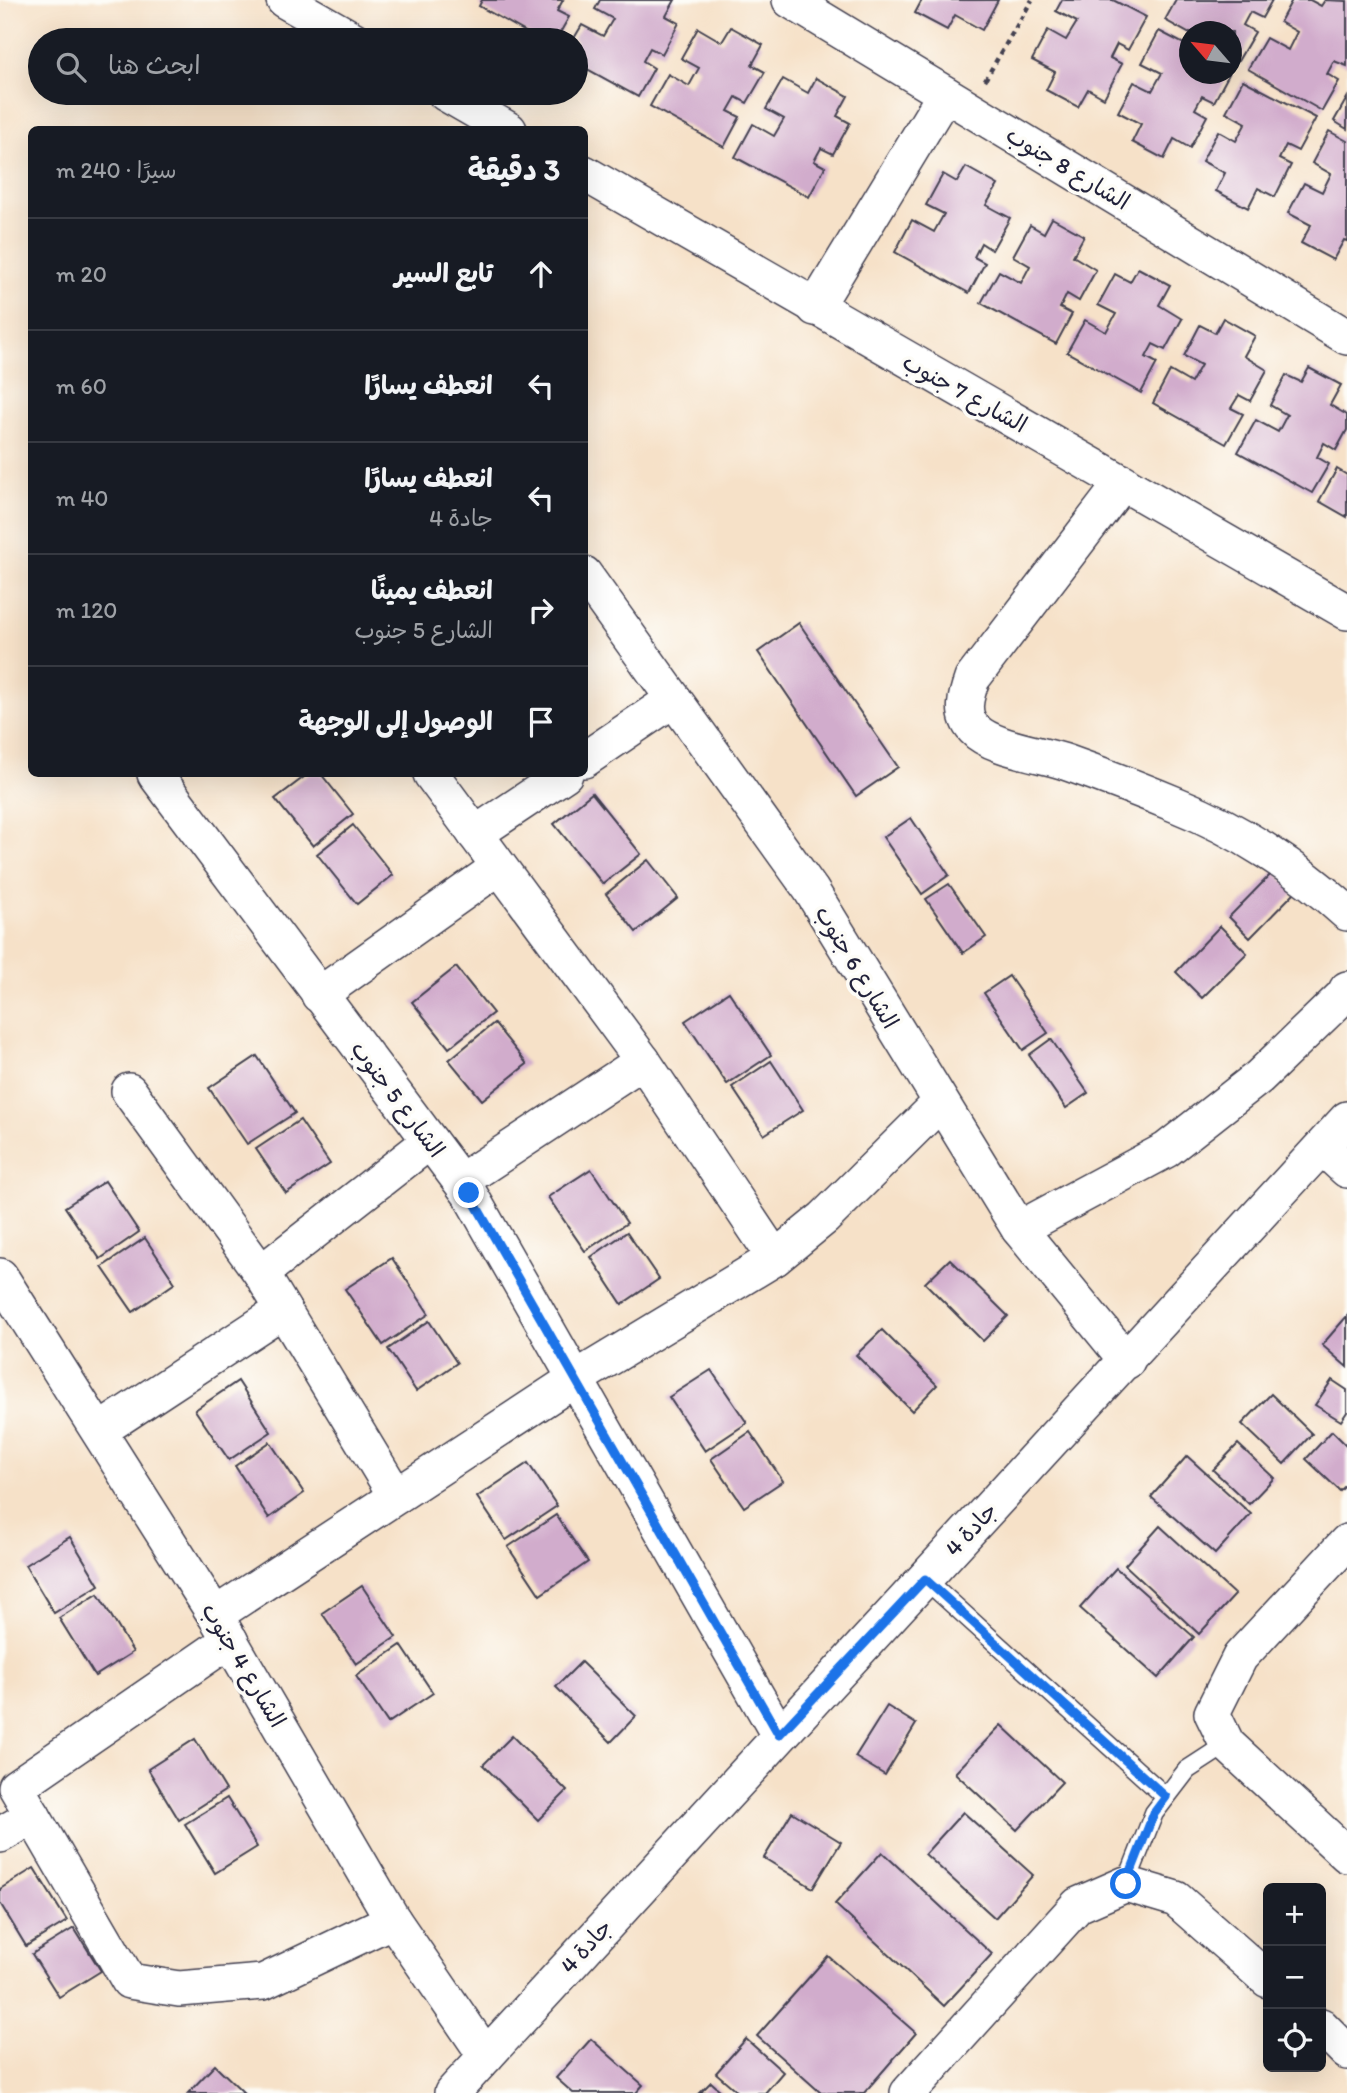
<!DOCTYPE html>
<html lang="ar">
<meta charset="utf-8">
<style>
body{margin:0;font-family:Itim,"Playpen Sans Arabic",sans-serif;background:#242831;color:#f1f3f6;direction:rtl}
.controls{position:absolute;right:21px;bottom:21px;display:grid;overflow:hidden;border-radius:10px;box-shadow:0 7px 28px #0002}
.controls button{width:63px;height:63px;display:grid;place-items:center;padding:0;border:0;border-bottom:2px solid #363941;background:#171b24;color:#f1f3f6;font:35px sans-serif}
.compass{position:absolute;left:1179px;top:21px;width:63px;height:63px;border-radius:50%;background:#171b24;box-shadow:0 7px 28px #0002;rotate:298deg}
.stop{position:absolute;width:21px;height:21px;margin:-16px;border:5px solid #1a73e8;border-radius:50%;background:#fff}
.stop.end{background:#1a73e8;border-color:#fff;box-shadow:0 2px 7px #0008}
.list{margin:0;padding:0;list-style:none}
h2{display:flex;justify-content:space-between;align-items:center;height:91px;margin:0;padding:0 28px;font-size:30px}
h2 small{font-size:23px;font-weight:400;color:#9ea1a6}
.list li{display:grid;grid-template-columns:46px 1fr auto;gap:21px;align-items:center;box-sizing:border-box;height:112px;padding:0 28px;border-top:2px solid #363941}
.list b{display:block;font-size:26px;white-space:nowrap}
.list p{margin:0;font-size:23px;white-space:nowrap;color:#9ea1a6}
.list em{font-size:23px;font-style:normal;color:#9ea1a6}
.icon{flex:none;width:38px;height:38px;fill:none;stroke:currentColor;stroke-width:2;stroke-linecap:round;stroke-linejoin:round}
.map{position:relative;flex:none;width:1347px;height:2093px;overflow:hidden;direction:ltr}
.search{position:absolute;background:#171b24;box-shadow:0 7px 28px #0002;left:28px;top:28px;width:560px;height:77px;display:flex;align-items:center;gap:18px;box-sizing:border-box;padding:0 24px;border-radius:38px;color:#9ea1a6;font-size:26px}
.panel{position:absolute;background:#171b24;box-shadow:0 7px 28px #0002;left:28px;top:126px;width:560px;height:651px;border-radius:10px;direction:rtl}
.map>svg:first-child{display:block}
.building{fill:#d1accc}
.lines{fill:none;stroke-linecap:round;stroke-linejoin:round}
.lane-casing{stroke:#423f50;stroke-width:21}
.street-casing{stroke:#423f50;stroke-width:38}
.path{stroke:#423f50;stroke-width:4.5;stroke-dasharray:5 5;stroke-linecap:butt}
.lane{stroke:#fff;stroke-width:18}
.street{stroke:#fff;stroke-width:35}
.route{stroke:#1a73e8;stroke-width:9}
.labels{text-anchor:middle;stroke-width:7;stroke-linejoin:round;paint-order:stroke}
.street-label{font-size:23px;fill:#22223b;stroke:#fdfcf7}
</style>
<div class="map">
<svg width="1347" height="2093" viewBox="0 0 1347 2093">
<rect width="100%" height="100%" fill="#fdfcf7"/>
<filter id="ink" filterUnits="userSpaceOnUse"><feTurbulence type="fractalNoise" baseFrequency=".0143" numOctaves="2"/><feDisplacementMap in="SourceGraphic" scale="14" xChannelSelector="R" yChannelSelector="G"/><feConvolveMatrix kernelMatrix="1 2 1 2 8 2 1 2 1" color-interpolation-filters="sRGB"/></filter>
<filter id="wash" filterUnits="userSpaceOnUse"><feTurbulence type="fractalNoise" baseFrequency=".00686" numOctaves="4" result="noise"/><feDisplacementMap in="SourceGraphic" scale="28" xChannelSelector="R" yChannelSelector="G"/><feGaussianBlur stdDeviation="1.57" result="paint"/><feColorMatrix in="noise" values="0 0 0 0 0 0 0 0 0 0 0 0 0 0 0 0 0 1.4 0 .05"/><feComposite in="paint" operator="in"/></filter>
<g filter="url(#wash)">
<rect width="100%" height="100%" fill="#f6e1c8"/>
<g id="blocks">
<g class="building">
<polygon points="482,0 563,0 557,11 569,17 556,40 540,40 479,6"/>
<polygon points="600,0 675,0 666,16 679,23 662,54 650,48 643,61 654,68 638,97 576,63 576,40 573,40 582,25 603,36 613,19 595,9"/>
<polygon points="922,0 998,0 982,30 955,15 947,30 915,13"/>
<polygon points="1062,0 1113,0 1146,17 1128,50 1117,44 1110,58 1122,64 1104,98 1088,89 1078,107 1046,90 1055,72 1032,60 1048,30 1066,40 1077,22 1056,11"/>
<polygon points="1176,0 1272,0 1262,18 1250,12 1243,25 1255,32 1238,61 1232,57 1232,32 1190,32 1190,34 1165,20"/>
<polygon points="1292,0 1310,0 1321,6 1325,0 1347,1 1347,66 1334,61 1327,74 1339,81 1322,111 1248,69 1266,38 1288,50 1297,32 1280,22"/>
<polygon points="731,27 763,45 752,65 765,72 747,103 736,97 728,111 740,117 724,147 650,106 668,74 689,86 699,68 681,58 698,28 722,42"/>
<polygon points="1159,31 1190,47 1190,74 1229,74 1214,102 1202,96 1195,109 1207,116 1190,148 1174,139 1164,159 1132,142 1141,124 1118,112 1134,82 1152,91 1162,73 1142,63"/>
<polygon points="816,78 848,96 837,116 850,123 833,154 821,148 814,161 825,167 809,197 735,157 753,124 774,136 784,119 766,109 783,79 808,93"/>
<polygon points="1243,80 1316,118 1298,151 1286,145 1279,159 1291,165 1275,197 1258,188 1248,208 1216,191 1225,173 1202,161 1218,131 1236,141 1246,123 1226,112"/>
<polygon points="1347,98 1347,129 1334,121"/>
<polygon points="1329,131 1347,141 1347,241 1344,240 1333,260 1301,243 1311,225 1288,213 1304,183 1322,192 1331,174 1312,163"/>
<polygon points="966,167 998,185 986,205 1010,218 992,250 981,243 974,257 985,263 969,293 895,252 912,220 934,232 944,214 926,205 943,174 957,182"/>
<polygon points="1052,218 1084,236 1073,256 1096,270 1079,301 1067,294 1060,308 1072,314 1056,344 981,303 999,271 1021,283 1030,266 1013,256 1030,225 1044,233"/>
<polygon points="1138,268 1170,285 1159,305 1182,319 1165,350 1153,344 1146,357 1157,363 1141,393 1067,352 1085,320 1106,332 1116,314 1098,305 1115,274 1130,282"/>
<polygon points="1223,318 1255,336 1244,356 1267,370 1250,401 1239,395 1231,408 1243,414 1226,444 1153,403 1170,371 1191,383 1201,365 1184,356 1200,325 1215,333"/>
<polygon points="1309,368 1341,385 1330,405 1347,415 1347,430 1336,450 1324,443 1317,457 1329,464 1312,493 1238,452 1256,420 1278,432 1287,415 1270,405 1286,375 1301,382"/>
<polygon points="1337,469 1347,475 1347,517 1319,501"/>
<polygon points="799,623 898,767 856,796 758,652"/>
<polygon points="308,774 321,774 353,814 313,846 275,799"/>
<polygon points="592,793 641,854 603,884 554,824"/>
<polygon points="911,818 949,875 922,894 883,837"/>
<polygon points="353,825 393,875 357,904 317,854"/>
<polygon points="648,860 678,898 636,932 606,894"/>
<polygon points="1274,871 1295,892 1250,938 1229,917"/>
<polygon points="949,884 986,937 963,953 926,899"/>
<polygon points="1220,926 1247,953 1202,998 1176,972"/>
<polygon points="456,967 493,1013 449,1048 412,1002"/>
<polygon points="1009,976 1048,1033 1023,1050 984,993"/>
<polygon points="729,992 771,1055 727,1084 685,1021"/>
<polygon points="494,1023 527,1064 482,1100 449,1060"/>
<polygon points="1051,1039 1088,1093 1066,1108 1029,1055"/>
<polygon points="257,1056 295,1113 247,1144 209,1088"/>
<polygon points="771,1061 803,1110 764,1135 732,1087"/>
<polygon points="300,1120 330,1164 286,1193 256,1149"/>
<polygon points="591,1169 627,1223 585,1251 548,1197"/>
<polygon points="105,1181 139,1232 100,1259 65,1207"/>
<polygon points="627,1232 659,1279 622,1304 591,1257"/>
<polygon points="145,1238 175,1283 133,1312 102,1267"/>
<polygon points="392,1258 429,1314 383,1345 345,1289"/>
<polygon points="950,1259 1008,1316 983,1341 925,1283"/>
<polygon points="1347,1316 1347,1367 1322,1345"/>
<polygon points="429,1321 457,1363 416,1391 388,1349"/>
<polygon points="882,1330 937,1385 912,1411 856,1355"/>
<polygon points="711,1370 747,1423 705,1451 669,1397"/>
<polygon points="1332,1380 1347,1390 1347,1412 1341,1421 1315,1405"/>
<polygon points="238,1381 271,1432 229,1460 195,1410"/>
<polygon points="1271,1394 1312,1434 1284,1464 1242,1424"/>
<polygon points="1332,1431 1347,1446 1347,1484 1340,1491 1306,1459"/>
<polygon points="750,1432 783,1481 744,1507 711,1459"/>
<polygon points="270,1442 304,1493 269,1518 235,1466"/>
<polygon points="1238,1444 1274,1478 1249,1504 1213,1470"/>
<polygon points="1187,1456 1251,1514 1215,1554 1151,1497"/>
<polygon points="528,1463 557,1506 506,1540 477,1497"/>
<polygon points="556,1515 588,1562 540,1595 508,1547"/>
<polygon points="1160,1526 1235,1595 1199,1634 1125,1565"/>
<polygon points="70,1537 99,1585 54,1613 25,1565"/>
<polygon points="1116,1568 1194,1637 1158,1678 1080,1608"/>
<polygon points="362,1586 396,1637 356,1664 322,1613"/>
<polygon points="98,1594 133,1652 95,1676 59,1618"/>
<polygon points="401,1645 433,1693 388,1723 356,1676"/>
<polygon points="581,1662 636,1716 611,1742 556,1687"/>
<polygon points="887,1706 916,1724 885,1775 855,1757"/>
<polygon points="1001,1725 1062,1782 1017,1830 955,1773"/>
<polygon points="512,1736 567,1791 538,1820 483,1765"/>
<polygon points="195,1739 226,1790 179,1820 148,1769"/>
<polygon points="227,1798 257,1847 215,1873 185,1824"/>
<polygon points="792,1812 841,1842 813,1888 764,1858"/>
<polygon points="963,1812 1033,1875 995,1918 925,1854"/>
<polygon points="882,1852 992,1954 944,2006 835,1904"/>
<polygon points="34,1868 67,1921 26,1946 0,1903 0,1889"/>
<polygon points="74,1928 101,1971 59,1997 32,1954"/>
<polygon points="828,1956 916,2033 864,2093 821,2093 757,2036"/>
<polygon points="591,2039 643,2085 636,2093 573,2093 556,2078"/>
<polygon points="746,2039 783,2072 765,2093 739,2093 716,2073"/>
<polygon points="215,2065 244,2093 188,2093"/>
<polygon points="711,2082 723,2093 700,2093"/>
</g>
</g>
</g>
<g filter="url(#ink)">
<use href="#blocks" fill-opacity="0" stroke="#423f50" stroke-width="2"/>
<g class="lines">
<defs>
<g id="lane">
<polyline points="925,1579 1166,1797"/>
<polyline points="1126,1884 1154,1813 1187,1770 1227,1744"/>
</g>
<g id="street">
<polyline points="284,0 354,40"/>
<polyline points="790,0 1347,337"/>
<polyline points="445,93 509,130"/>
<polyline points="584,173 1347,612"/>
<polyline points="815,308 945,94"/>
<path d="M1123,482L972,679C966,696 960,714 974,729C991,748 1043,754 1068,763C1105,776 1141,790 1177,805C1238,829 1299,869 1347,913"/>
<polyline points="584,574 811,890 1019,1229 1127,1361"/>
<polyline points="584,760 674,699"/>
<polyline points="155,774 469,1193 779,1735"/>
<polyline points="431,774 643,1061 775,1258"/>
<polyline points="475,834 565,774"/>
<polyline points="319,995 499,867"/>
<polyline points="129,1091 261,1273"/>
<polyline points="1323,1148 1347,1170"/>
<polyline points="461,1181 643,1061"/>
<polyline points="1019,1229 1166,1150 1259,1077 1344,995 1347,989"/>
<polyline points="0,1276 215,1615 393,1920 486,2056"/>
<polyline points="99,1431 283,1310"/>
<polyline points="396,1496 261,1273 430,1141"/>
<polyline points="1347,1542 1240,1657 1212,1713 1227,1744 1347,1855"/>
<polyline points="215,1615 575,1379 775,1258 824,1218 940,1103"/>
<polyline points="230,1640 16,1787 129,1981 179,1989 263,1982 393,1920"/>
<polyline points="0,1835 33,1816"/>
<polyline points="1321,2026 1347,2052"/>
<polyline points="452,2093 1347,1119"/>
<polyline points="908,2093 1078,1905 1126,1884 1176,1899 1268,1980"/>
</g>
</defs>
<use href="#lane" class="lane-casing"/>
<use href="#street" class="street-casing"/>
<polyline class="path" points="985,80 1032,0"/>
<use href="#lane" class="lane"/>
<use href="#street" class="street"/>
</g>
</g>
<g class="lines" filter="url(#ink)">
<polyline class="route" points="469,1193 779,1735 925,1579 1166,1797 1154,1813 1126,1884"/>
</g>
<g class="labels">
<g class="street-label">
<text transform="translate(1068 168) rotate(31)" y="8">الشارع 8 جنوب</text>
<text transform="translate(965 393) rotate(29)" y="8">الشارع 7 جنوب</text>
<text transform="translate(857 967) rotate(59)" y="8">الشارع 6 جنوب</text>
<text transform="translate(398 1099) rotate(53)" y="8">الشارع 5 جنوب</text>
<text transform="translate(971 1529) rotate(-47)" y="8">جادة 4</text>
<text transform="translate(244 1665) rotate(59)" y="8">الشارع 4 جنوب</text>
<text transform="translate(586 1946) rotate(-48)" y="8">جادة 4</text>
</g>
</g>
</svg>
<div class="controls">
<button>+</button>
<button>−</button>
<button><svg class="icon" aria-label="locate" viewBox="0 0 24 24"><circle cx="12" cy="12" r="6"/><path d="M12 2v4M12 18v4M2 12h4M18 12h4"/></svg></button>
</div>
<svg class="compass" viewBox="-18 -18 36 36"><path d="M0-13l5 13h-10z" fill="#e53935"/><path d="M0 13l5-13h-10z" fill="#9ea1a6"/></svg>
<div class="stop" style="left:1126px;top:1884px"></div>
<div class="stop end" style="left:469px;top:1193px"></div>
<div class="search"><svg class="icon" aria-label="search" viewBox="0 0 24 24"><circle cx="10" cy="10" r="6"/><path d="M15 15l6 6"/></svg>ابحث هنا</div>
<section class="panel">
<h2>3 دقيقة<small>سيرًا · 240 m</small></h2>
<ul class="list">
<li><svg class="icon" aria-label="ahead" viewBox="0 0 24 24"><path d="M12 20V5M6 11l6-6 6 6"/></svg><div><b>تابع السير</b></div><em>20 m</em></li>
<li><svg class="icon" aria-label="left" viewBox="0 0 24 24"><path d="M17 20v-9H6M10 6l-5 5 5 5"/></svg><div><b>انعطف يسارًا</b></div><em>60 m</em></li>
<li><svg class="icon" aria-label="left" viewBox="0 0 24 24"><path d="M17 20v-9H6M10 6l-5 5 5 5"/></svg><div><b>انعطف يسارًا</b><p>جادة 4</p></div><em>40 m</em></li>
<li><svg class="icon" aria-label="right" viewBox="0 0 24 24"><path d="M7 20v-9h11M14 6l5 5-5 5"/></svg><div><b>انعطف يمينًا</b><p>الشارع 5 جنوب</p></div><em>120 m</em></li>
<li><svg class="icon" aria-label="arrive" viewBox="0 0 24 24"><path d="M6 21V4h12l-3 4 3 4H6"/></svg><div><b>الوصول إلى الوجهة</b></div></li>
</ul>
</section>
</div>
